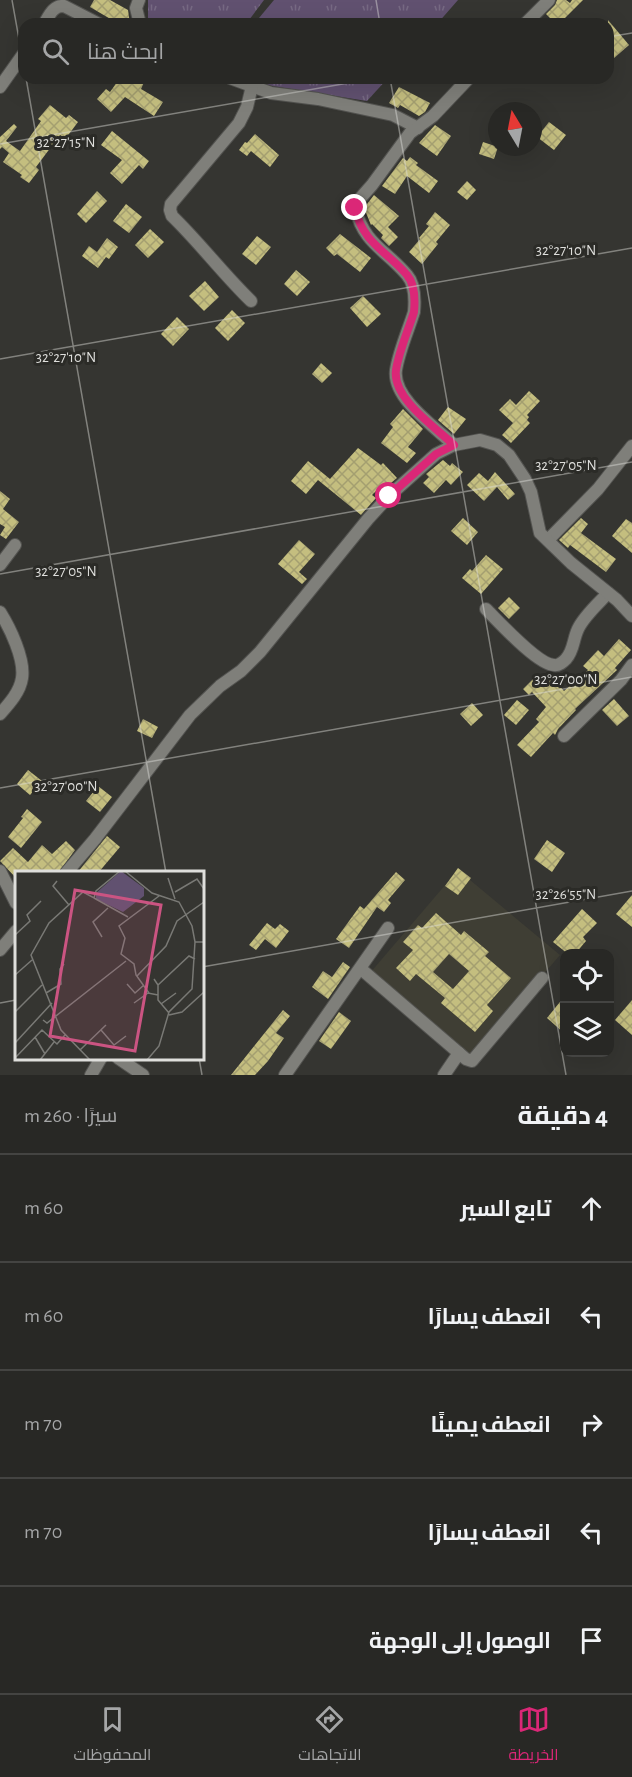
<!DOCTYPE html>
<html lang="ar">
<meta charset="utf-8">
<style>
body{margin:0;font-family:"Alegreya Sans",Cairo,sans-serif;background:#30302d;color:#f1f3f6;direction:rtl}
.controls{position:absolute;right:18px;bottom:18px;display:grid;overflow:hidden;border-radius:12px;box-shadow:0 6px 24px #0002}
.controls button{width:54px;height:54px;display:grid;place-items:center;padding:0;border:0;border-bottom:2px solid #444442;background:#282825;color:#f1f3f6;font:30px sans-serif}
.compass{position:absolute;left:488px;top:102px;width:54px;height:54px;border-radius:50%;background:#282825;box-shadow:0 6px 24px #0002;rotate:350deg}
.stop{position:absolute;width:18px;height:18px;margin:-14px;border:4px solid #db2777;border-radius:50%;background:#fff}
.stop.end{background:#db2777;border-color:#fff;box-shadow:0 2px 6px #0008}
.list{margin:0;padding:0;list-style:none}
h2{display:flex;justify-content:space-between;align-items:center;height:78px;margin:0;padding:0 24px;font-size:26px}
h2 small{font-size:20px;font-weight:400;color:#a5a6a7}
.list li{display:grid;grid-template-columns:39px 1fr auto;gap:18px;align-items:center;box-sizing:border-box;height:108px;padding:0 24px;border-top:2px solid #444442}
.list b{display:block;font-size:22px;white-space:nowrap}
.list em{font-size:20px;font-style:normal;color:#a5a6a7}
.icon{flex:none;width:33px;height:33px;fill:none;stroke:currentColor;stroke-width:2;stroke-linecap:round;stroke-linejoin:round}
.map{position:relative;flex:none;width:632px;height:1075px;overflow:hidden;direction:ltr}
.search{position:absolute;background:#282825;box-shadow:0 6px 24px #0002;left:18px;right:18px;top:18px;height:66px;display:flex;align-items:center;gap:15px;box-sizing:border-box;padding:0 21px;border-radius:18px;color:#a5a6a7;font-size:22px}
.sheet{height:618px;background:#282825}
nav{display:flex;justify-content:space-around;align-items:center;box-sizing:border-box;height:84px;border-top:2px solid #444442;background:#282825;font-size:16px;color:#a5a6a7}
nav a{display:grid;justify-items:center;gap:3px}
nav .on{color:#db2777}
.map>svg:first-child{display:block}
.built{fill:#3f3e34}
.grass{fill:url(#grass-tufts)}
.building{fill:url(#building-cross-hatch);fill-rule:evenodd}
.lines{fill:none;stroke-linecap:round;stroke-linejoin:round}
.minor-casing{stroke:#535350;stroke-width:14}
.minor{stroke:#7f7f7a;stroke-width:12}
.route{stroke:#db2777;stroke-width:8}
.ticks{fill:none;stroke:#dfdfdc;stroke-width:1.5;stroke-opacity:0.45}
.inset-road{fill:none;stroke:#797975;stroke-width:1.5}
.view{fill:#cb5482;fill-opacity:0.15;stroke:#cb5482;stroke-width:3}
.inset-edge{fill:none;stroke:#dfdfdc;stroke-width:3}
.ticks-label{font-size:15px;text-anchor:middle;fill:#dfdfdc;stroke:#2b2b27;stroke-width:6;stroke-linejoin:round;paint-order:stroke}
</style>
<div class="map">
<svg width="632" height="1075" viewBox="0 0 632 1075">
<defs>
<pattern id="grass-tufts" width="24" height="20" patternUnits="userSpaceOnUse" patternTransform="scale(1.5)"><rect width="24" height="20" fill="#615170"/><path d="M3 7l-1-3M5 7V3M7 7l1-3M15 17l-1-3M17 17v-4M19 17l1-3" fill="none" stroke="#776a84"/></pattern>
<pattern id="building-cross-hatch" width="8" height="8" patternUnits="userSpaceOnUse" patternTransform="scale(1.5)"><rect width="8" height="8" fill="#c4be7f"/><path d="M0 0l8 8M0 8l8-8" fill="none" stroke="#a49f70"/></pattern>
</defs>
<rect width="100%" height="100%" fill="#353531"/>
<polygon class="built" points="458,870 560,955 472,1058 370,973"/>
<g class="grass">
<polygon points="148,0 264,0 246,24 150,24 148,20"/>
<polygon points="274,0 458,0 437,24 254,24"/>
<polygon points="247,78 388,78 367,101 272,86"/>
</g>
<g class="building">
<polygon points="94,0 110,0 128,10 130,24 119,24 90,7"/>
<polygon points="557,0 566,0 570,3 572,0 583,0 559,24 556,24 546,14 555,5"/>
<polygon points="608,20 629,45 613,59 608,54"/>
<polygon points="120,78 146,78 141,89 163,102 154,116 125,97 111,112 97,99 106,89 110,92"/>
<polygon points="399,87 430,103 425,112 419,116 400,105 398,108 389,103"/>
<polygon points="50,105 66,118 69,115 78,122 66,138 60,135 36,167 39,170 29,183 20,177 22,175 3,162 9,153 2,147 0,149 0,137 14,124 17,127 6,141 20,151 41,121 38,119"/>
<polygon points="549,122 566,135 554,150 537,137"/>
<polygon points="435,125 451,136 437,156 419,143"/>
<polygon points="112,131 149,161 143,169 139,165 122,184 110,173 122,160 101,145"/>
<polygon points="255,134 279,155 270,167 251,151 247,156 239,150 245,142 247,143"/>
<polygon points="483,142 498,147 494,159 479,154"/>
<polygon points="410,157 418,163 416,165 438,181 429,193 407,176 395,194 382,186 403,158 407,161"/>
<polygon points="467,181 476,190 467,200 457,192"/>
<polygon points="97,191 107,201 86,223 77,214"/>
<polygon points="374,195 399,216 388,227 398,237 389,246 381,238 383,235 372,224 371,225 364,208"/>
<polygon points="126,204 142,217 129,233 113,221"/>
<polygon points="435,212 450,225 436,242 438,244 422,264 409,252 420,239 419,238 429,226 426,224"/>
<polygon points="150,229 164,242 148,258 135,245"/>
<polygon points="340,234 371,258 360,272 337,254 334,256 326,248"/>
<polygon points="257,236 271,247 256,265 242,254"/>
<polygon points="107,238 118,247 109,259 106,257 98,268 82,256 89,246 97,252"/>
<polygon points="296,270 310,282 297,296 284,284"/>
<polygon points="205,281 219,297 204,311 189,296"/>
<polygon points="363,296 381,314 367,327 350,308"/>
<polygon points="232,310 245,323 228,341 215,328"/>
<polygon points="177,317 189,329 173,346 161,334"/>
<polygon points="321,363 332,373 322,383 312,374"/>
<polygon points="529,391 540,401 527,415 529,417 527,420 530,423 511,443 502,435 513,423 499,410 510,399 516,405"/>
<polygon points="448,407 466,419 454,434 438,420"/>
<polygon points="403,409 423,429 408,447 416,453 407,463 381,443 393,427 390,424"/>
<polygon points="358,448 381,465 383,463 397,478 386,487 383,484 372,495 376,498 361,515 318,480 306,494 291,481 308,461 330,479"/>
<polygon points="443,460 450,466 452,463 463,472 451,485 446,480 434,493 423,483 429,477 426,474"/>
<polygon points="495,472 515,494 508,500 497,487 484,501 467,485 479,473 488,481"/>
<polygon points="0,491 10,499 3,509 19,522 6,539 0,535 5,527 0,524"/>
<polygon points="463,518 478,532 467,545 451,531"/>
<polygon points="581,518 588,524 581,533 616,559 606,572 570,545 568,548 559,540"/>
<polygon points="626,519 632,523 632,553 612,536"/>
<polygon points="299,540 315,554 299,572 307,579 302,584 278,564"/>
<polygon points="486,555 503,569 481,594 462,578 470,569 472,571"/>
<polygon points="509,597 520,608 509,619 498,608"/>
<polygon points="619,639 631,650 615,668 617,670 575,709 576,710 558,729 555,735 553,733 531,757 517,745 539,722 536,719 546,707 532,692 529,695 523,689 533,679 542,687 552,678 564,691 588,670 583,666 598,650 604,656"/>
<polygon points="614,699 629,716 617,726 602,710"/>
<polygon points="517,700 529,710 516,725 504,715"/>
<polygon points="472,703 483,715 471,726 460,714"/>
<polygon points="143,719 158,727 152,738 137,731"/>
<polygon points="28,770 42,781 30,795 17,784"/>
<polygon points="98,786 112,797 100,812 86,801"/>
<polygon points="27,809 42,822 21,848 8,837 23,818 21,817"/>
<polygon points="107,836 120,847 98,873 77,873"/>
<polygon points="547,840 565,853 552,872 534,859"/>
<polygon points="66,841 75,850 58,873 16,873 16,878 0,861 13,848 28,862 42,845 52,854"/>
<polygon points="458,868 471,878 458,895 445,886"/>
<polygon points="396,872 405,880 388,900 391,903 384,912 377,907 349,948 336,939 360,906 364,909"/>
<polygon points="632,895 632,927 616,914"/>
<polygon points="582,909 597,923 583,937 586,941 575,954 568,954 553,942"/>
<path d="M436,913L461,935L464,931L489,952L485,956L511,978L487,1005L493,1011L475,1032L441,1003L445,998L416,974L410,981L396,968L413,950L403,942L418,925L422,928ZM449,954L469,971L453,989L433,972Z"/>
<polygon points="267,923 275,929 280,924 289,931 276,948 265,939 256,950 249,945"/>
<polygon points="343,962 350,967 328,999 312,987 323,971 332,977"/>
<polygon points="564,997 564,1033 547,1018"/>
<polygon points="632,1000 632,1035 615,1020"/>
<polygon points="283,1010 290,1016 276,1033 284,1038 268,1061 255,1075 231,1075"/>
<polygon points="339,1012 351,1021 331,1049 319,1041"/>
</g>
<g class="lines">
<defs>
<g id="minor">
<polyline points="139,0 136,8 140,24"/>
<path d="M44,24C49,16 53,5 64,6L99,24"/>
<polyline points="525,24 549,0"/>
<polyline points="230,78 271,93 318,99 393,115 418,128"/>
<polyline points="0,87 24,53"/>
<path d="M251,301C223,274 200,243 172,216L170,210L171,204L239,123L247,107L252,86"/>
<path d="M454,445C435,427 392,398 396,370C399,351 408,331 414,312C415,301 415,284 407,275C386,250 364,244 355,208L357,202L372,185L410,133L433,116L469,78"/>
<polyline points="548,540 598,489 632,446"/>
<polyline points="0,565 15,545"/>
<path d="M486,609C498,621 538,665 554,665C559,666 563,662 566,659C574,650 573,639 578,629C584,616 598,604 608,593"/>
<path d="M0,612C10,628 25,659 22,678C20,692 9,704 0,714"/>
<polyline points="564,736 621,680 632,665"/>
<polyline points="0,871 16,903"/>
<polyline points="66,873 95,839 190,715 220,686 241,671 260,652 368,519 389,496 436,454 454,445 480,440 497,445 509,455 525,479 531,492 540,533 571,563 617,600 632,616"/>
<polyline points="0,950 16,931"/>
<polyline points="361,969 466,1059 472,1061 542,978"/>
<polyline points="118,1058 143,1075"/>
<polyline points="91,1075 101,1058"/>
<polyline points="285,1075 388,928"/>
<polyline points="444,1075 459,1053"/>
</g>
</defs>
<use href="#minor" class="minor-casing"/>
<use href="#minor" class="minor"/>
</g>
<g class="lines">
<path class="route" d="M355,208C363,244 387,251 407,275C415,284 415,301 414,312C408,331 399,351 396,370C392,398 435,427 454,445L436,454L389,496"/>
</g>
<path class="ticks" d="M12,0L24,67M376,0L380,24M608,37L632,33M26,78L166,873M390,78L566,1075M0,144L377,78M0,359L632,248M0,574L632,462M0,788L632,677M202,967L632,891M0,1003L16,1000M199,1058L202,1075"/>
<g transform="translate(15 871)">
<rect width="189" height="189" fill="#353531"/>
<path d="M106,0L129,17V25L108,41L81,28V22Z" fill="#615170"/>
<path class="inset-road" d="M110,0L137,22L164,31L177,55L180,71H189M153,7L160,28M42,10L38,15L54,34M160,21L182,8L189,18M79,27L113,46M0,64L15,50L12,44L26,30M87,66L78,51L93,37M0,104L17,89M122,105L151,75L162,50L189,31M139,108L143,114V129L154,142M112,113L120,122L129,114M143,114L174,85L180,88M31,122L46,113L45,98L49,93M134,122L121,104L119,93L106,83L110,67L104,55L144,25M119,132L133,122L143,124M146,133L161,122M0,141L27,114M154,144L167,141L189,121M28,149L32,152L111,90M86,159L99,174L111,165M20,166L30,183M0,172L37,132M65,179L91,154M0,187L27,159L42,173L50,164M25,189L39,171M75,189L46,159L16,84L34,52L68,21L79,27L81,20L105,0M132,189L144,175L154,141L177,118L180,71"/>
<path class="view" d="M60,19L146,34L120,180L35,165Z"/>
<rect width="189" height="189" class="inset-edge"/>
</g>
<g class="ticks-label">
<text x="66" y="147">32°27'15"N</text>
<text x="566" y="255">32°27'10"N</text>
<text x="66" y="362">32°27'10"N</text>
<text x="566" y="470">32°27'05"N</text>
<text x="66" y="576">32°27'05"N</text>
<text x="566" y="684">32°27'00"N</text>
<text x="66" y="791">32°27'00"N</text>
<text x="566" y="899">32°26'55"N</text>
</g>
</svg>
<div class="controls">
<button><svg class="icon" aria-label="locate" viewBox="0 0 24 24"><circle cx="12" cy="12" r="6"/><path d="M12 2v4M12 18v4M2 12h4M18 12h4"/></svg></button>
<button><svg class="icon" aria-label="layers" viewBox="0 0 24 24"><path d="M12 4l9 5-9 5-9-5zM3 14l9 5 9-5"/></svg></button>
</div>
<svg class="compass" viewBox="-18 -18 36 36"><path d="M0-13l5 13h-10z" fill="#e53935"/><path d="M0 13l5-13h-10z" fill="#a5a6a7"/></svg>
<div class="stop" style="left:389px;top:496px"></div>
<div class="stop end" style="left:355px;top:208px"></div>
<div class="search"><svg class="icon" aria-label="search" viewBox="0 0 24 24"><circle cx="10" cy="10" r="6"/><path d="M15 15l6 6"/></svg>ابحث هنا</div>
</div>
<section class="sheet">
<h2>4 دقيقة<small>سيرًا · 260 m</small></h2>
<ul class="list">
<li><svg class="icon" aria-label="ahead" viewBox="0 0 24 24"><path d="M12 20V5M6 11l6-6 6 6"/></svg><div><b>تابع السير</b></div><em>60 m</em></li>
<li><svg class="icon" aria-label="left" viewBox="0 0 24 24"><path d="M17 20v-9H6M10 6l-5 5 5 5"/></svg><div><b>انعطف يسارًا</b></div><em>60 m</em></li>
<li><svg class="icon" aria-label="right" viewBox="0 0 24 24"><path d="M7 20v-9h11M14 6l5 5-5 5"/></svg><div><b>انعطف يمينًا</b></div><em>70 m</em></li>
<li><svg class="icon" aria-label="left" viewBox="0 0 24 24"><path d="M17 20v-9H6M10 6l-5 5 5 5"/></svg><div><b>انعطف يسارًا</b></div><em>70 m</em></li>
<li><svg class="icon" aria-label="arrive" viewBox="0 0 24 24"><path d="M6 21V4h12l-3 4 3 4H6"/></svg><div><b>الوصول إلى الوجهة</b></div></li>
</ul>
</section>
<nav>
<a class="on"><svg class="icon" aria-label="map" viewBox="0 0 24 24"><path d="M3 6l6-2 6 2 6-2v14l-6 2-6-2-6 2zM9 4v14M15 6v14"/></svg>الخريطة</a>
<a><svg class="icon" aria-label="directions" viewBox="0 0 24 24"><path d="M12 3l9 9-9 9-9-9zM9 14v-3h6M13 9l2 2-2 2"/></svg>الاتجاهات</a>
<a><svg class="icon" aria-label="saved" viewBox="0 0 24 24"><path d="M7 4h10v16l-5-4-5 4z"/></svg>المحفوظات</a>
</nav>
